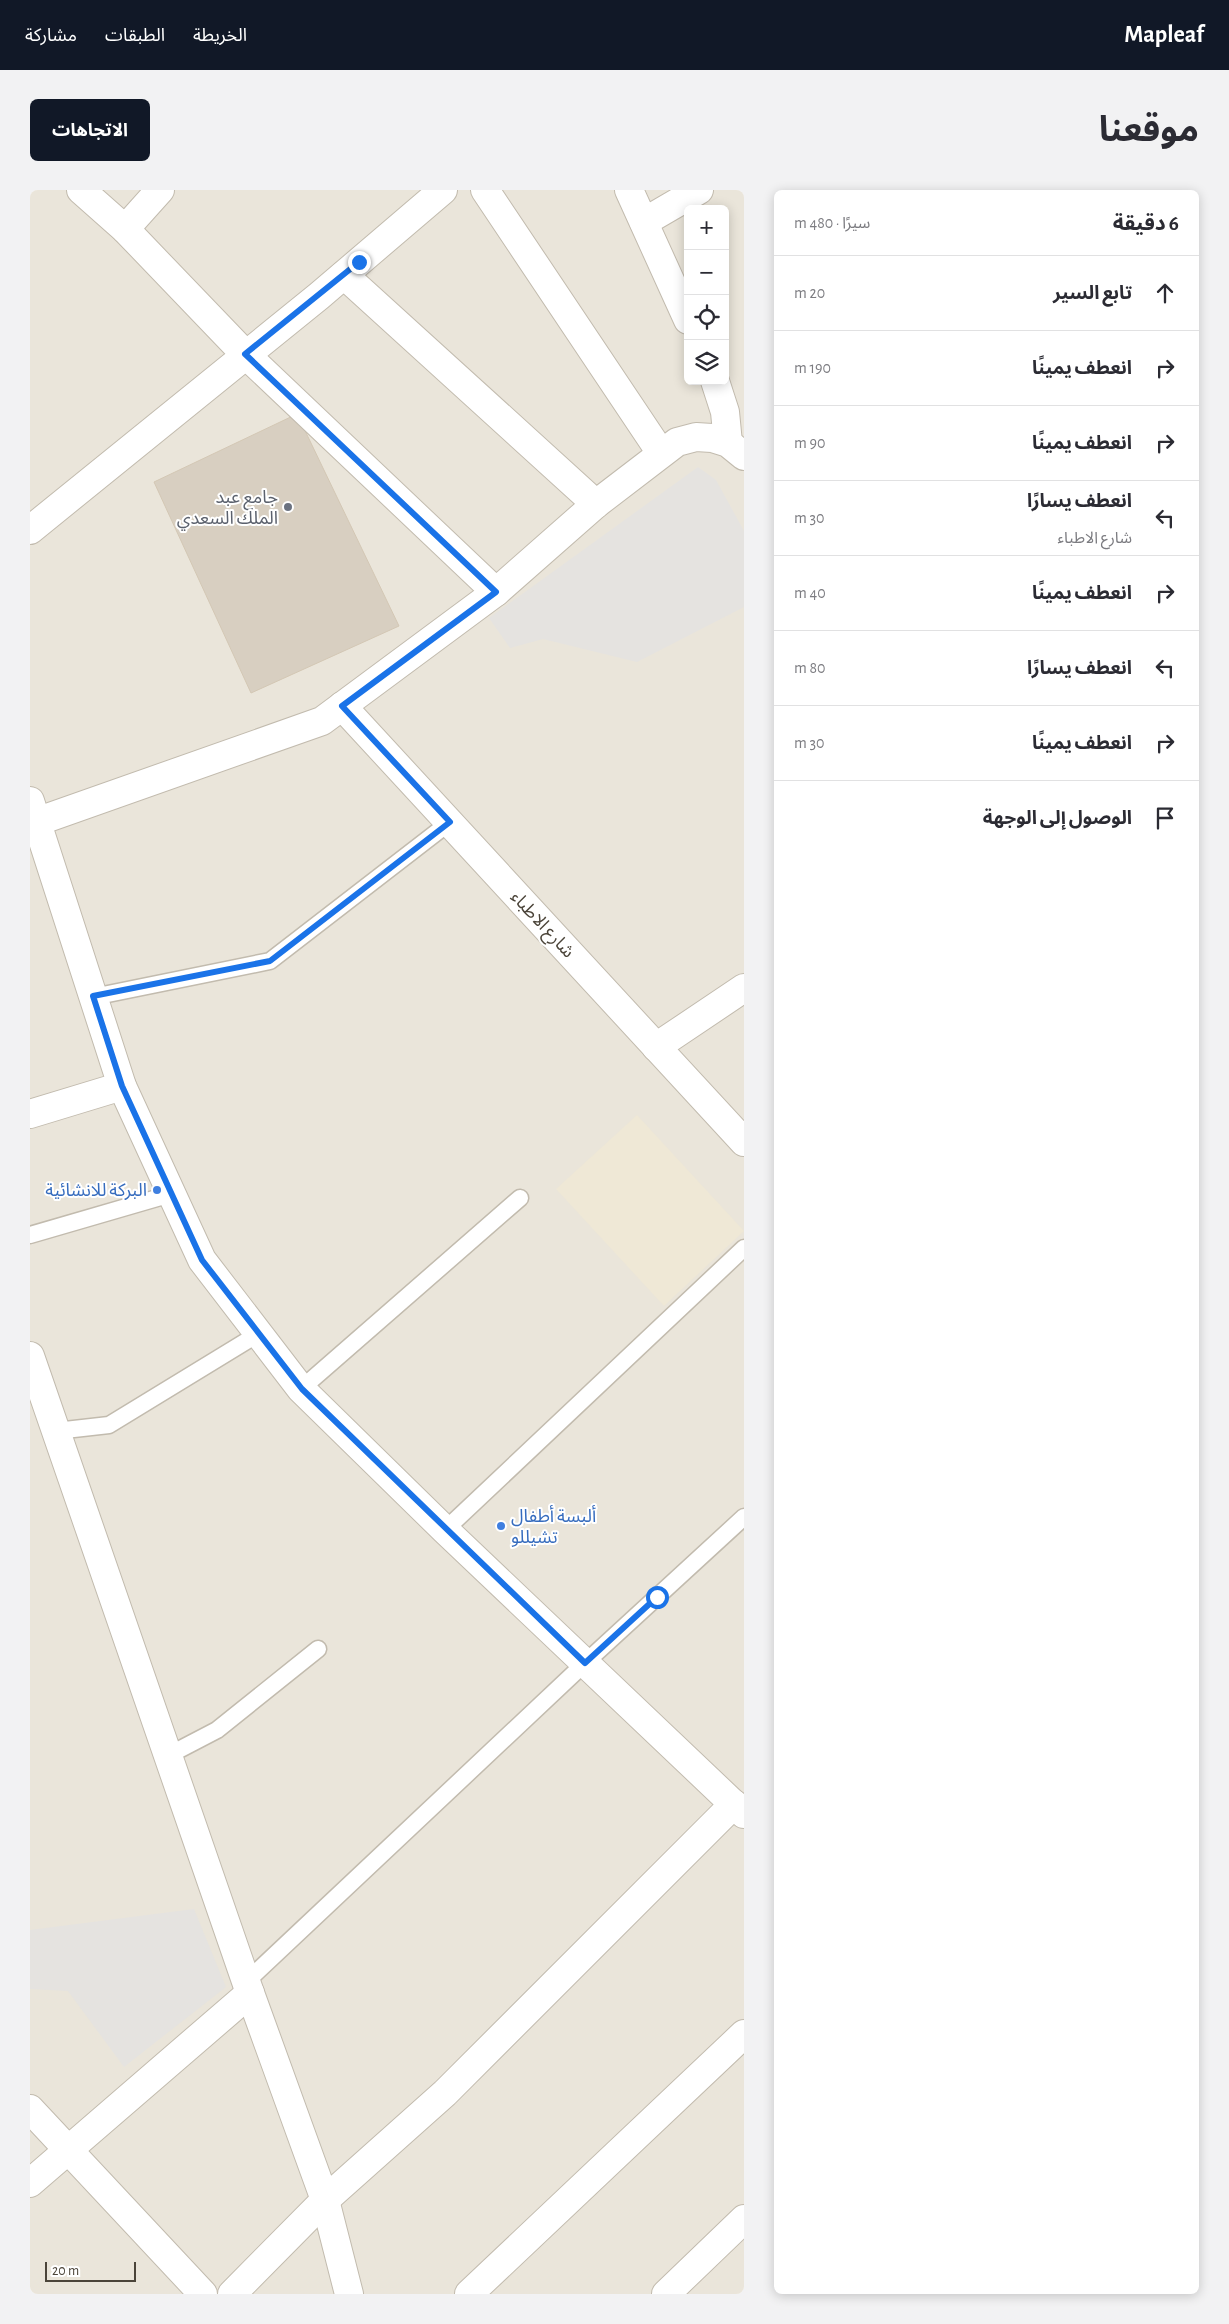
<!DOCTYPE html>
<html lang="ar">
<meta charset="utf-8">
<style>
body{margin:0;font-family:"Alegreya Sans","Noto Sans Arabic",sans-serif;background:#f2f2f3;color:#2b2b33;direction:rtl}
.controls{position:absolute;right:15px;top:15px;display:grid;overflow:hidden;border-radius:8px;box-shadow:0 2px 12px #0003}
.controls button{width:45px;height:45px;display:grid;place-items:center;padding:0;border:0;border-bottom:1px solid #e1e1e2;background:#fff;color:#2b2b33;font:25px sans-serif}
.scale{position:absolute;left:15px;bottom:12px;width:91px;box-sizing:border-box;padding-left:5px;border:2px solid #4b4439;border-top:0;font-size:14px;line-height:18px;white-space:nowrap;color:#4b4439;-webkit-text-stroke:4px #fff;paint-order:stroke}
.stop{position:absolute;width:15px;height:15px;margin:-11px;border:4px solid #1a73e8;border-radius:50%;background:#fff}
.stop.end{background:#1a73e8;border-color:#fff;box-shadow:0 1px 5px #0008}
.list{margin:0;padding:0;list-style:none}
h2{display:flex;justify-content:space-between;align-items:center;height:65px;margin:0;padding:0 20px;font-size:21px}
h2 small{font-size:16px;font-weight:400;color:#7c7c81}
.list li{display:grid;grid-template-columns:32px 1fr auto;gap:15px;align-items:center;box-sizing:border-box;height:75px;padding:0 20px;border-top:1px solid #e1e1e2}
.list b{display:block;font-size:19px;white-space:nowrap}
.list p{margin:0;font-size:16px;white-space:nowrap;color:#7c7c81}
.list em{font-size:16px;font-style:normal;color:#7c7c81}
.icon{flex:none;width:28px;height:28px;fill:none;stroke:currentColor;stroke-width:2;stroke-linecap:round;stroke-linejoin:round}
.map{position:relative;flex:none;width:714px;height:2104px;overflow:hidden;direction:ltr;border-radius:8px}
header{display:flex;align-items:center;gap:30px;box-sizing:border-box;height:70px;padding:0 25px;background:#111827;color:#fff}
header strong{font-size:24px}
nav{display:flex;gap:28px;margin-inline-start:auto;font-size:18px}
.intro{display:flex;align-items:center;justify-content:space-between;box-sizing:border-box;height:120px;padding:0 30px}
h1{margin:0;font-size:35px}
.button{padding:12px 22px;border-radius:8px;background:#111827;color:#fff;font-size:18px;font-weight:700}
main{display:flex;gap:30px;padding:0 30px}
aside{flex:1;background:#fff;border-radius:8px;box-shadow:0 2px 12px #0003}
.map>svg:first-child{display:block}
.residential{fill:#eae5da;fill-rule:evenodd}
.education{fill:#efe8d6}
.parking{fill:#e5e3e0}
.building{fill:#d8cfc1;stroke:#d3c7b4}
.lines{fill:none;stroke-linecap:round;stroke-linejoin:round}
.service-casing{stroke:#c2bbae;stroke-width:19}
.minor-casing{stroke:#c2bbae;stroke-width:30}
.service{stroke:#fff;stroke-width:16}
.minor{stroke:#fff;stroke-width:28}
.route{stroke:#1a73e8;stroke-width:6}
.worship-dot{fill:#6b7280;stroke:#fff;stroke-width:2}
.shop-dot{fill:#3f7fe0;stroke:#fff;stroke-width:2}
.labels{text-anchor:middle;stroke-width:4;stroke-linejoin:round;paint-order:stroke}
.worship-label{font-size:18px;fill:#5b616d;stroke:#fff;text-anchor:end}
.street-label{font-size:18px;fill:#4b4439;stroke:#fff}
.shop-label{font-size:18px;fill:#366cbe;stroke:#fff;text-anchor:end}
</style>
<header>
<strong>Mapleaf</strong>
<nav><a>الخريطة</a><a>الطبقات</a><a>مشاركة</a></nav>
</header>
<div class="intro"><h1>موقعنا</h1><a class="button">الاتجاهات</a></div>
<main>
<aside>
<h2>6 دقيقة<small>سيرًا · 480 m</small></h2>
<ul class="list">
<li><svg class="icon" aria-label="ahead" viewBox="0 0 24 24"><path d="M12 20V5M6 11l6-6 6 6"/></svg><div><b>تابع السير</b></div><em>20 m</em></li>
<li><svg class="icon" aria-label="right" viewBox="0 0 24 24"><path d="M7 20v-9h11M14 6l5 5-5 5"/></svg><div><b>انعطف يمينًا</b></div><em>190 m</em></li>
<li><svg class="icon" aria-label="right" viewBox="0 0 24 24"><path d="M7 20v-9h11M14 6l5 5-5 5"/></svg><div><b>انعطف يمينًا</b></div><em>90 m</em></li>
<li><svg class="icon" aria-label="left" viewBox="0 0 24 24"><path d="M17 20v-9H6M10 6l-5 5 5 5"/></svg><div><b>انعطف يسارًا</b><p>شارع الاطباء</p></div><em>30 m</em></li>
<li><svg class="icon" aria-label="right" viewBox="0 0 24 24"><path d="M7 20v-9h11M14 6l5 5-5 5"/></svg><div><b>انعطف يمينًا</b></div><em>40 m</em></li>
<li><svg class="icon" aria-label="left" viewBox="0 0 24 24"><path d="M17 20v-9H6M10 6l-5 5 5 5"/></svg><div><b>انعطف يسارًا</b></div><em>80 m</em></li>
<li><svg class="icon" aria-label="right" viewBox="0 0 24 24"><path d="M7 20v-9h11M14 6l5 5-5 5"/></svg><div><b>انعطف يمينًا</b></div><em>30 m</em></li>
<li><svg class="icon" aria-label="arrive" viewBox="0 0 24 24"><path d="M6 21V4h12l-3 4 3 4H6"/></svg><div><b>الوصول إلى الوجهة</b></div></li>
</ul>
</aside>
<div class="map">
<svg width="714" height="2104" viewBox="0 0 714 2104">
<rect width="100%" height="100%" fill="#f6f3ec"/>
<path class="residential" d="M0,0H714V2104H0ZM658,19H695V191H658Z"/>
<polygon class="education" points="607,925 714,1041 634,1116 526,999"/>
<g class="parking">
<polygon points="668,277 686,290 714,341 714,417 607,472 513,449 480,458 459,428"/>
<polygon points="164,1719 196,1797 94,1877 38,1801 0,1799 0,1740"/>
</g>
<polygon class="building" points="267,224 369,436 221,503 124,292"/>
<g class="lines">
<defs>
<g id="service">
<polyline points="63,807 240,771 420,632"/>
<polyline points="0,1045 141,1004"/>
<polyline points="271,1199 490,1008"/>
<polyline points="26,1241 79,1235 228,1144"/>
<polyline points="415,1340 714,1058"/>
<polyline points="139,1565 187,1540 288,1459"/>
<polyline points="217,1791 555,1473 714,1327"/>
</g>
<g id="minor">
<polyline points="51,0 95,39 215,164 466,402"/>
<polyline points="455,0 631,263"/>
<polyline points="599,0 658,130"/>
<polyline points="614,32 669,0"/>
<polyline points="95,39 130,0"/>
<polyline points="314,85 566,314"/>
<polyline points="685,191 695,222 698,253"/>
<polyline points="0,340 289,106 413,0"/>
<polyline points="312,516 714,952"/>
<polyline points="0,611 92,896 172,1070 271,1199 415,1340 714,1624"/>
<polyline points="6,632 292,531 466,402 566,314 647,252 666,247 682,248 698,253 714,266"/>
<polyline points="626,857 714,798"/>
<polyline points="0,924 92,896"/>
<polyline points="0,1166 220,1803 295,2010 319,2104"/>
<polyline points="0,1919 173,2104"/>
<polyline points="0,1993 220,1803"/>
<polyline points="202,2104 295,2010 415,1903 704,1614"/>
<polyline points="439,2104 714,1844"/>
<polyline points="636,2104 714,2029"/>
</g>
</defs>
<use href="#service" class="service-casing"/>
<use href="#minor" class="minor-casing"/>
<use href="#service" class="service"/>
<use href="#minor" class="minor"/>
</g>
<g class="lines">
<polyline class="route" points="329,72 215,164 466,402 312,516 420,632 240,771 63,806 92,896 172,1070 272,1199 555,1473 627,1407"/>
</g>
<circle class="worship-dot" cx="258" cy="317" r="5"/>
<g class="shop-dot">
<circle cx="127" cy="1000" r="5"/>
<circle cx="471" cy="1336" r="5"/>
</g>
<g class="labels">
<g class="worship-label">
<text x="248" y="313">جامع عبد<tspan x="248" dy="21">الملك السعدي</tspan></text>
</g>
<g class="street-label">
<text transform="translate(513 734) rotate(47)" y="6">شارع الاطباء</text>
</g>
<g class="shop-label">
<text x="117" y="1006">البركة للانشائية</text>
<text x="481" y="1332" text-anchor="start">ألبسة أطفال<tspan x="481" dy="21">تشيللو</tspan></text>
</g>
</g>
</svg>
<div class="controls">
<button>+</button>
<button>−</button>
<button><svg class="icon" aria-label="locate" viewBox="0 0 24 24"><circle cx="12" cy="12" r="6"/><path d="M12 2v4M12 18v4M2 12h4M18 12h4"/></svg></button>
<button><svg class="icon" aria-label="layers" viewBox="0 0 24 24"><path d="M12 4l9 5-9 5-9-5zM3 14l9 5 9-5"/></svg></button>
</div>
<div class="scale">20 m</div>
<div class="stop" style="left:627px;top:1407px"></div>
<div class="stop end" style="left:329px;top:72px"></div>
</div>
</main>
